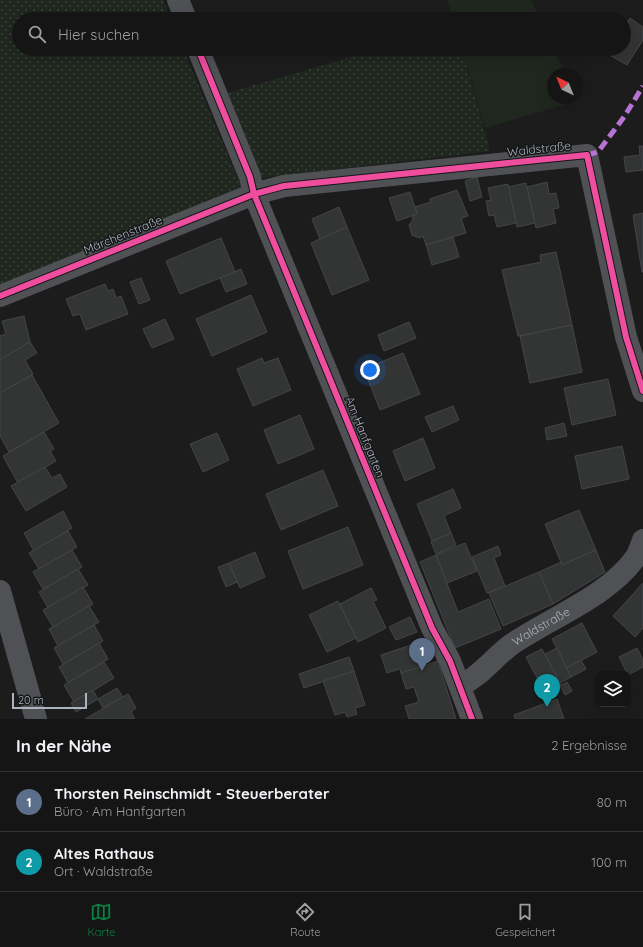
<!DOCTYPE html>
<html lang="de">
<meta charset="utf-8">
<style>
body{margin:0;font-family:Quicksand,sans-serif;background:#222;color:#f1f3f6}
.controls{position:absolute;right:12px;bottom:12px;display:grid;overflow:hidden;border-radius:8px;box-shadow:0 4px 16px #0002}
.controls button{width:36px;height:36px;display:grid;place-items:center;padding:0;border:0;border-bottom:1px solid #343434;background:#151515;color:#f1f3f6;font:20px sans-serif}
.compass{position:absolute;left:547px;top:68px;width:36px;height:36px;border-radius:50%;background:#151515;box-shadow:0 4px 16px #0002;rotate:317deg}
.scale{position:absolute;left:12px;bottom:10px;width:75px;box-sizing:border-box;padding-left:4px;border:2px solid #adb3bd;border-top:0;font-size:11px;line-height:14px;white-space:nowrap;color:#adb3bd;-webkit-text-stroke:3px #151618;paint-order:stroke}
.you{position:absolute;left:370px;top:370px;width:14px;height:14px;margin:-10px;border:3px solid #fff;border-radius:50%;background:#1a73e8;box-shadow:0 0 0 6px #1a73e833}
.badge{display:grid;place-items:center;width:26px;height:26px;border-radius:50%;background:#0b8043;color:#fff;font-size:13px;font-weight:700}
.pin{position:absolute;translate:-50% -33px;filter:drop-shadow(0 1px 2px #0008)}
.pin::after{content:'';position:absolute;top:21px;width:14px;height:12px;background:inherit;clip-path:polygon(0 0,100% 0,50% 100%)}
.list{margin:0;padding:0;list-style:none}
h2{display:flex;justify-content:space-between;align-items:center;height:52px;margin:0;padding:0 16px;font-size:17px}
h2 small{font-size:13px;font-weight:400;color:#9d9fa0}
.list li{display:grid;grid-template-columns:26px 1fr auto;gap:12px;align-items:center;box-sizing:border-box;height:60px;padding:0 16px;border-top:1px solid #343434}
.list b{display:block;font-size:15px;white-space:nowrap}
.list p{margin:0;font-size:13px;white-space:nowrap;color:#9d9fa0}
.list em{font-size:13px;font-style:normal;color:#9d9fa0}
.icon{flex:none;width:22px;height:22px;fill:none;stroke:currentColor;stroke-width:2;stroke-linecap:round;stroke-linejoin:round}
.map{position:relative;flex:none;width:643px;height:719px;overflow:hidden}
.search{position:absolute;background:#151515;box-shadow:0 4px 16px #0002;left:12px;right:12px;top:12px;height:44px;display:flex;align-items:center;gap:10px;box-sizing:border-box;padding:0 14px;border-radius:22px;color:#9d9fa0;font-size:15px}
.sheet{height:172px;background:#151515}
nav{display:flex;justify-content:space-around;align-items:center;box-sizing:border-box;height:56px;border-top:1px solid #343434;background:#151515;font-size:11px;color:#9d9fa0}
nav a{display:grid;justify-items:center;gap:2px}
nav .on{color:#0b8043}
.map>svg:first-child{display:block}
.grass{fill:url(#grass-dots)}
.pitch{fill:#1f271f}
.building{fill:#333434;stroke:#444548}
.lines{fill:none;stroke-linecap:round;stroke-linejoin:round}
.minor{stroke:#4f5155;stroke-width:22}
.quiet{stroke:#b673d3;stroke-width:5;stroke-dasharray:10 5;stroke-linecap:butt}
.cycleway-casing{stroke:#151618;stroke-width:8}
.cycleway{stroke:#ef4d9e;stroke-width:6}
.labels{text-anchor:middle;stroke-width:3;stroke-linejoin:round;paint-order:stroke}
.street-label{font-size:12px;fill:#adb3bd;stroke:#151618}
</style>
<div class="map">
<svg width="643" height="719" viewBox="0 0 643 719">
<defs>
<pattern id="grass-dots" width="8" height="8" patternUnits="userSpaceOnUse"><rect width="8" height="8" fill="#1f271f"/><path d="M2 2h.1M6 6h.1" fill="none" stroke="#3d443e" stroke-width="1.8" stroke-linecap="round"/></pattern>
</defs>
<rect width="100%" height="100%" fill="#1c1c1c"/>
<g class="grass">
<polygon points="0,0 163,0 171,19 19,19 19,49 183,49 243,191 0,286"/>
<polygon points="379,49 462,49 490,151 261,178 227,93"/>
</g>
<g class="pitch">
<polygon points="447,0 531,0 540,19 453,19"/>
<polygon points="462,49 554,49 565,74 553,74 553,98 576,98 577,101 485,128"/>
</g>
<g class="building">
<polygon points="630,18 643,27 643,40 627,65 608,54 611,49 624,49 624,28"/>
<polygon points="639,146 643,146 643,170 626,172 624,157 640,155"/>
<polygon points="477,177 482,197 470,201 465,181"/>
<polygon points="547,182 549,194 556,193 559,208 553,209 556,223 536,228 527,187"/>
<polygon points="526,183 535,223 517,227 508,187"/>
<polygon points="508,184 516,223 497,227 494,215 489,216 486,201 491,200 488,188"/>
<polygon points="457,190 468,216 461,218 466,233 426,245 423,236 419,238 412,235 409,225 413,220 412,216 417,214 415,207 431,202 430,199"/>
<polygon points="410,192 417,214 397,221 389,198"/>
<polygon points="339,207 347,227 320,239 312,219"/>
<polygon points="643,213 643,272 642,272 633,215"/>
<polygon points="347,227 369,280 332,295 311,243"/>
<polygon points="453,237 459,257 432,265 426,245"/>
<polygon points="221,238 235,272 180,294 166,261"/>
<polygon points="556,252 572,325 518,336 502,270 541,262 540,255"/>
<polygon points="241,269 247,284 226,292 220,278"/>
<polygon points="141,278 150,300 139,304 130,282"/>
<polygon points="105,284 108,291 113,289 116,298 121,296 128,314 86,330 80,314 73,316 66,299"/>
<polygon points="251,295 267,332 212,356 196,319"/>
<polygon points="24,316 30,342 0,360 0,336 6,334 2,321"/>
<polygon points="165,319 174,339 152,348 143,329"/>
<polygon points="409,322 416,338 384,351 378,335"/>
<polygon points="572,325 582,372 530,383 520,336"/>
<polygon points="30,342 37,353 25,360 33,374 0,393 0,360"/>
<polygon points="403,353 420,394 380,410 364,369"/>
<polygon points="262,358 264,363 278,358 291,390 253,406 237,369"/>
<polygon points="32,375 59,423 9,452 0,436 0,393"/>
<polygon points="608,379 616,415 572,425 564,388"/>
<polygon points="453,406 459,420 432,432 425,417"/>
<polygon points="300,415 314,449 278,464 264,430"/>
<polygon points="564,423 567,436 547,440 545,428"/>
<polygon points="44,432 54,449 50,451 56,461 18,483 3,456"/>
<polygon points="217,433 229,460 203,472 190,444"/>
<polygon points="423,438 435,468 405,481 393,451"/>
<polygon points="622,446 629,479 582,489 575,456"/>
<polygon points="45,467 52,478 60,474 67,487 26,511 11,486"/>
<polygon points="323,470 338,506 281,530 266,494"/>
<polygon points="453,489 461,508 444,516 451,533 432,541 417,504"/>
<polygon points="579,510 596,550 562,565 545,524"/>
<polygon points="63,511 72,528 34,551 24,533"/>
<polygon points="348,527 363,565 303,589 288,551"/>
<polygon points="68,531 77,547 39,569 29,553"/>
<polygon points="451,533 456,545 436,554 431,542"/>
<polygon points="465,543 477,571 447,583 436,555"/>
<polygon points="498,546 501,555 494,558 505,586 487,593 472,557"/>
<polygon points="72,550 82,567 43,589 33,572"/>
<polygon points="596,550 605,572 553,604 539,572 561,562 562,565"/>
<polygon points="255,552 265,577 240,588 229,563"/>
<polygon points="436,555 458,612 489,599 501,629 455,648 420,562"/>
<polygon points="229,563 237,582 226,587 218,567"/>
<polygon points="78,569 88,585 48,608 39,592"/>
<polygon points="539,572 553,604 503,626 489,593"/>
<polygon points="643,583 643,628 635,637 613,616"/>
<polygon points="83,587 93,604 53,627 43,610"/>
<polygon points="371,588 377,600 373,601 386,628 358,642 340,604"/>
<polygon points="338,601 356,638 327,652 309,615"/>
<polygon points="89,606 99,622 58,646 49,629"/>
<polygon points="410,617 417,632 396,640 389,627"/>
<polygon points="582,623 597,652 567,668 552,639"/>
<polygon points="94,625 103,641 63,664 54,648"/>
<polygon points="420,642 427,665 401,673 400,669 387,673 381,655"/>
<polygon points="99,643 108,659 68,683 59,667"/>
<polygon points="557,648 571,677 560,683 545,654"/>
<polygon points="637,648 643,660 643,667 628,675 619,657"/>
<polygon points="542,649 561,685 545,693 526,657"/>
<polygon points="349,657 354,671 304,688 299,674"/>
<polygon points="581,660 586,669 571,677 567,668"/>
<polygon points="438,661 456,719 409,719 405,706 419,702 414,687 406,689 401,673"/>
<polygon points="104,662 114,678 74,702 64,685"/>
<polygon points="354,671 365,705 355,708 357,714 347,717 345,712 335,715 323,681"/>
<polygon points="567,682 572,691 565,695 560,686"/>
<polygon points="117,688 123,697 103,708 98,699"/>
<polygon points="93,690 98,699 76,712 71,703"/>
<polygon points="128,694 136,708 131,712 135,719 85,719"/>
<polygon points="557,699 564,719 515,719 514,715"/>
</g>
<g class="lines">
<g class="minor">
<polyline points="178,0 186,19"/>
<polyline points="198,49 250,177 254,194 432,628 450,661 472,719"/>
<polyline points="0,296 254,194 284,186 587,155 626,337 643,391"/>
<polyline points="0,591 36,719"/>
<path id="s1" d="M460,686C481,676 494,657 512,644C550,618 609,596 636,557C639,552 641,546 643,540"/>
</g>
<polyline class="quiet" points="587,155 598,152 624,117 643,86"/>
<defs>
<g id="cycleway">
<polyline points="198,49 250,177 254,194 432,628 450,661 472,719"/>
<polyline points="0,296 254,194 284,186 587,155 626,337 643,391"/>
</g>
</defs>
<use href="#cycleway" class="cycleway-casing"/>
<use href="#cycleway" class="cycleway"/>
</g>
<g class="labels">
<g class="street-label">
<text transform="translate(539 149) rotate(-6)" y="4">Waldstraße</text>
<text transform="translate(123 235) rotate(-22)" y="4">Märchenstraße</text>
<text transform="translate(365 437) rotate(68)" y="4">Am Hanfgarten</text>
<text dy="4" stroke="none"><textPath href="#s1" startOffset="101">Waldstraße</textPath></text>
</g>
</g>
</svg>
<div class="controls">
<button><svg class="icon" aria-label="layers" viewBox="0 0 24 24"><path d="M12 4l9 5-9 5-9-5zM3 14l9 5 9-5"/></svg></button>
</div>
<svg class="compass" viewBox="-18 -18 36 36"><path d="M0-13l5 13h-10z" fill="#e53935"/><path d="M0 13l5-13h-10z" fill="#9d9fa0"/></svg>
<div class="scale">20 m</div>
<div class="you"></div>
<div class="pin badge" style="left:422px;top:671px;background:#5c6f8a">1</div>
<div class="pin badge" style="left:547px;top:707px;background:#0f9aa8">2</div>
<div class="search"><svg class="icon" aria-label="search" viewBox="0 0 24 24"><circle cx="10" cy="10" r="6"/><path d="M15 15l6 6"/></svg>Hier suchen</div>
</div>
<section class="sheet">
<h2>In der Nähe<small>2 Ergebnisse</small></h2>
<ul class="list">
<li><span class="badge" style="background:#5c6f8a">1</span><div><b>Thorsten Reinschmidt - Steuerberater</b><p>Büro · Am Hanfgarten</p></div><em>80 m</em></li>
<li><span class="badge" style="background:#0f9aa8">2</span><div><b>Altes Rathaus</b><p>Ort · Waldstraße</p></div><em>100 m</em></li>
</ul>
</section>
<nav>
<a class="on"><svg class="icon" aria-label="map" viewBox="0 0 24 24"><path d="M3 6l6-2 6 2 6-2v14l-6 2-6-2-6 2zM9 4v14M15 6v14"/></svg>Karte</a>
<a><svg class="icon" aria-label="directions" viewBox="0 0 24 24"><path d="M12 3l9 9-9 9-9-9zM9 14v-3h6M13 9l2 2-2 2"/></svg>Route</a>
<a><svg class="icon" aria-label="saved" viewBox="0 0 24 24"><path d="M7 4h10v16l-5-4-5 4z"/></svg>Gespeichert</a>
</nav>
